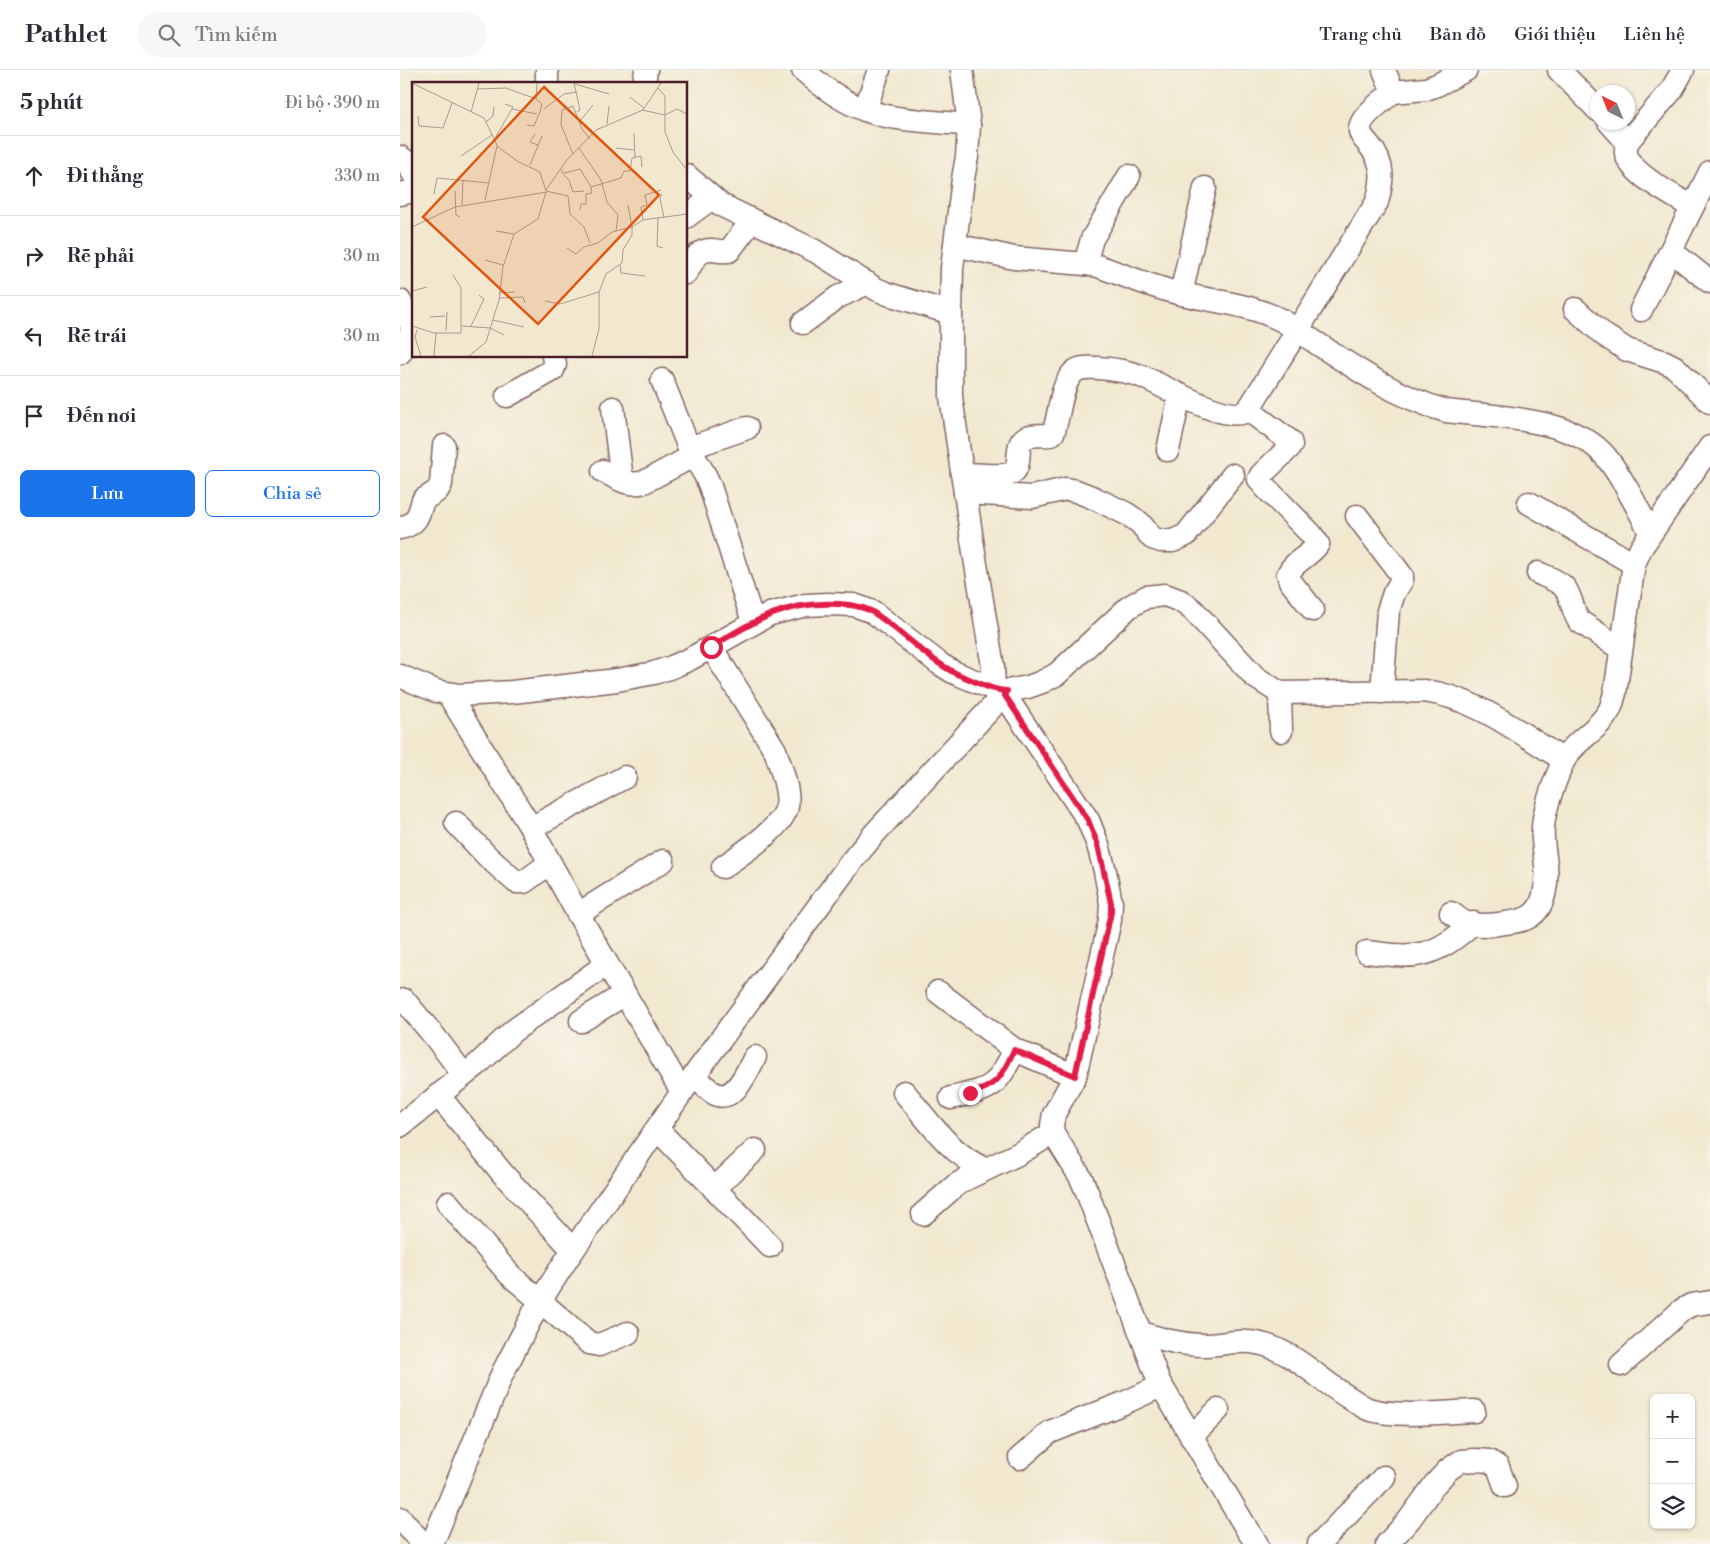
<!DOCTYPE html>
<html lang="vi">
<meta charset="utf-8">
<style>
body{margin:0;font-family:"Libre Bodoni",serif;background:#f7f7f7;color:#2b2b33}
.controls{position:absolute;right:15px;bottom:15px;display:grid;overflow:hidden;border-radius:8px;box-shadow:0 1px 4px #0004}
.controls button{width:45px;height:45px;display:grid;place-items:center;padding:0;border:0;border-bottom:1px solid #e1e1e2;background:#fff;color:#2b2b33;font:25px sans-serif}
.compass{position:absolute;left:1190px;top:15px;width:45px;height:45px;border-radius:50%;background:#fff;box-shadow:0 1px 4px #0004;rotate:317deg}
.stop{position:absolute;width:15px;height:15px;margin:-11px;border:4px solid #e11d48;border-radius:50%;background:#fff}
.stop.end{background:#e11d48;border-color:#fff;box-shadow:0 1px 5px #0008}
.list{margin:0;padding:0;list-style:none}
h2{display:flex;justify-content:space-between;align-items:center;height:65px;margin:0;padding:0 20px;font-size:21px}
h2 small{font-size:16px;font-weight:400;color:#7c7c81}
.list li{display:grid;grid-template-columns:32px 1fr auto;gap:15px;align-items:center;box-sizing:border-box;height:80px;padding:0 20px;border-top:1px solid #e1e1e2}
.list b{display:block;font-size:19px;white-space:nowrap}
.list em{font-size:16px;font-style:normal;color:#7c7c81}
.actions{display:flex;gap:10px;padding:15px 20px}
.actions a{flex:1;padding:11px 0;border:1px solid #1a73e8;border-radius:8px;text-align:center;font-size:18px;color:#1a73e8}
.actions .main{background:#1a73e8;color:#fff}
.icon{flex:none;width:28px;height:28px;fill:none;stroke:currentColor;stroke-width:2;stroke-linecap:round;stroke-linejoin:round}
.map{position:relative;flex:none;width:1310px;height:1474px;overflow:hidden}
header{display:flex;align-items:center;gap:30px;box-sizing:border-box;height:70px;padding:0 25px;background:#fff;border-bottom:1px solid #e1e1e2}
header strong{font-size:24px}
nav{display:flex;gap:28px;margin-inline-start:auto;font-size:18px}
.search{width:350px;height:45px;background:#f7f7f7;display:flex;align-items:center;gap:12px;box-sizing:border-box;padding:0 18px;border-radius:28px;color:#7c7c81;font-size:19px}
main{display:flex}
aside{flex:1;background:#fff}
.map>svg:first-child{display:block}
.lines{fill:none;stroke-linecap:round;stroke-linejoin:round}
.minor-casing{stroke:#846564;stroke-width:25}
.minor{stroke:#fff;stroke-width:22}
.route{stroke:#e11d48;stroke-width:6}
.inset-road{fill:none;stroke:#ae988d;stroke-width:1}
.view{fill:#e0560e;fill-opacity:0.15;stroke:#e0560e;stroke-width:2.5}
.inset-edge{fill:none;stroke:#4a1f2b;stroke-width:2.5}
</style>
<header>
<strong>Pathlet</strong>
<div class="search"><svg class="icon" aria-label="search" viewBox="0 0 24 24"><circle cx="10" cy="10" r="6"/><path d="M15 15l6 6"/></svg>Tìm kiếm</div>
<nav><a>Trang chủ</a><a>Bản đồ</a><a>Giới thiệu</a><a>Liên hệ</a></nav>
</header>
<main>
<aside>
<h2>5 phút<small>Đi bộ · 390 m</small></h2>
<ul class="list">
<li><svg class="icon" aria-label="ahead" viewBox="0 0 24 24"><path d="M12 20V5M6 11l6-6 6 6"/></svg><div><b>Đi thẳng</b></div><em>330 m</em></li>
<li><svg class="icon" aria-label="right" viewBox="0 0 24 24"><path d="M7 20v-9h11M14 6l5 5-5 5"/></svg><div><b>Rẽ phải</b></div><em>30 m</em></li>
<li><svg class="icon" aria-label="left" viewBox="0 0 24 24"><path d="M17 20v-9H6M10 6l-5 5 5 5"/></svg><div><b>Rẽ trái</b></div><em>30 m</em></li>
<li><svg class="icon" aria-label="arrive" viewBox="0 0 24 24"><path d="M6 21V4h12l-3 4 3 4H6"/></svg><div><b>Đến nơi</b></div></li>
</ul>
<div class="actions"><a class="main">Lưu</a><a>Chia sẻ</a></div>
</aside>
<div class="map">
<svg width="1310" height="1474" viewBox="0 0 1310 1474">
<rect width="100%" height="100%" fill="#f7f3e8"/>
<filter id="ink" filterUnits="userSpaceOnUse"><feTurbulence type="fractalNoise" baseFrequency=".02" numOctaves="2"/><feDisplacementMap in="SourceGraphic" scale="10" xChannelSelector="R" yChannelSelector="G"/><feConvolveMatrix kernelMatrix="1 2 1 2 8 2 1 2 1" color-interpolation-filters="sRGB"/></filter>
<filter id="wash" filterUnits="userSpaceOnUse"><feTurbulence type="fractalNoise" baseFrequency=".0096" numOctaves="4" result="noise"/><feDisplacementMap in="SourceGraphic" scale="20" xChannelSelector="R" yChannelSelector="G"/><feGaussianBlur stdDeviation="1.12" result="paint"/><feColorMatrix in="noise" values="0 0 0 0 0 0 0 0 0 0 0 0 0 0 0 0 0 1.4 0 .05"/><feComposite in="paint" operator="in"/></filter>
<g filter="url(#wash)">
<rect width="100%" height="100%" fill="#f1e8cf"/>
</g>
<g filter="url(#ink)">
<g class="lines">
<defs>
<g id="minor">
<polyline points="147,0 147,14"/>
<path d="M403,0C421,16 441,31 465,40C497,52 535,51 569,55"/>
<polyline points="562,0 569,55 567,87 563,109 552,198 551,243 551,327 572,470 593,597 594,619"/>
<polyline points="1159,0 1198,40"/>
<path d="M1283,0L1271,21L1227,72C1227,75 1225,80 1226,83C1229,104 1275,126 1292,137"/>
<polyline points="244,14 246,0"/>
<polyline points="993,22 1026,19 1037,15 1066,0"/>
<polyline points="465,40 479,0"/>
<polyline points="1209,52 1227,72"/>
<polyline points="0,87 7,92 14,105"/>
<polyline points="286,105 321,135 415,181 476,219 488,224 551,243"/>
<polyline points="0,124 14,121"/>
<polyline points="286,147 312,128"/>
<path d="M555,175L614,188L685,194L698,196C726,206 754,218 782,224C816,232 851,234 883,251C935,284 986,324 1046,341C1093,347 1174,347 1206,387C1224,410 1237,437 1250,462"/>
<polyline points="1271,181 1310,212"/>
<polyline points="685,194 692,169 729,106"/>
<path d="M286,203C293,192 297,179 312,180C318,181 323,182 329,181L344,161"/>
<polyline points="781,224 805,118"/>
<polyline points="0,231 12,257"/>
<polyline points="1175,239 1204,265 1227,280 1265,292 1275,297 1310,332"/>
<polyline points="1241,240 1310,102"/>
<polyline points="403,253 438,227 467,213"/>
<polyline points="0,283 4,278 14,255"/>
<polyline points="262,310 289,378 305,405 310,416 353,552"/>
<polyline points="107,326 153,300 155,294 153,286"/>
<polyline points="213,338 222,410"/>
<path d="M848,340L890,371L891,375L889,378L861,405L859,409L865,417L911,464L918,474C910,486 894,491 888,504L890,511L913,540"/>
<polyline points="289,378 347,358"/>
<polyline points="768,380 780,325"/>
<path d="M203,401C217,408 228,417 244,412L293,386"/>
<path d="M562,404C574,404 600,407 610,404C625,398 612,373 627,367C634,364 643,366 650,365L653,363C660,346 660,316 673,303C680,296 689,298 698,298C713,299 729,301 743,307C763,315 829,356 848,340L977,132C983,110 985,95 970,76C967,72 960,66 960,60C959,47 984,30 993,22L984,0"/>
<polyline points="565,423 632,427 666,419 676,421 694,428 727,444 740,453 752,468 761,471 773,471 786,465 833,405"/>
<polyline points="1129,433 1234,494"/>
<polyline points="957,446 1002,506 1002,510 994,523 988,541 982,622"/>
<path d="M0,458C17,455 19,444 23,430L37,421L41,414L44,376"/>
<path d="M1138,503C1147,507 1157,510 1164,517C1172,526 1172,541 1179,551L1221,579"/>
<path d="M311,577L375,680C380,695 390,721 387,736C383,758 341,784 323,797"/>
<path d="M0,606L36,621L59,625L112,622L217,610L254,603L272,597L290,589L370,544L406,535L427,534L454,535L473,542L540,594L553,602L594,619L607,621L628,617L642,612L657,604L729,537L746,527L765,525L781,531L793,540L855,607L880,623L1024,621C1075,627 1121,664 1164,690"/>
<polyline points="880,623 881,661"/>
<polyline points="48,624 131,758 178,844 282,1022"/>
<polyline points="604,624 688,750 698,775 705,801 711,833 710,850 675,1006 654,1044 652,1055 653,1063 681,1108 687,1122 759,1312 848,1461 857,1474"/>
<polyline points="56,753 89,788 116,812 124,812 150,793"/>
<polyline points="131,758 225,707"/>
<path d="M1051,843C1056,846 1062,852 1067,853C1079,856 1094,855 1105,853C1126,851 1139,846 1144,825C1151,797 1141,781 1143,757C1144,739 1156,708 1163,692C1173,671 1198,661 1209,641C1212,636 1213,629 1215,623L1234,494L1241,478L1310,377"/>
<polyline points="178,844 263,791"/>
<path d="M967,882C1018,889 1034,888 1073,853"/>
<polyline points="538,922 615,980 675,1006"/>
<polyline points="4,930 35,967 64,1005"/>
<polyline points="181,951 225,924"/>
<path d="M294,1006C300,1011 308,1020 315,1024C335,1033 347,1001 355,987"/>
<path d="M504,1022C528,1050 550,1084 585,1099"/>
<polyline points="38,1025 103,1104 173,1180"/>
<path d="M551,1028C593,1018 594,1020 615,980"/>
<polyline points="0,1056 78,994 113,961 207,894"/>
<polyline points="257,1059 370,1176"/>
<polyline points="314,1119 355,1080"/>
<polyline points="48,1133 110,1205 189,1273 199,1275 228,1263"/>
<polyline points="523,1144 556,1115 568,1108 618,1084 653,1063"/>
<path d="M741,1263C761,1269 782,1275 804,1275C821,1275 840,1269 857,1273C893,1280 918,1309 948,1327C954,1331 961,1336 968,1339C996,1348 1044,1342 1074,1341"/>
<polyline points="1221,1295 1282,1240 1291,1235 1310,1232"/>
<polyline points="791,1367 818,1340"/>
<polyline points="620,1388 650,1362 724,1333 761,1316"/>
<polyline points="0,1448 23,1474"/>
<polyline points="32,1474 103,1302 140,1231 165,1192 282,1022 451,792 475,763 607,621"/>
<polyline points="919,1474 984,1407"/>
<polyline points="987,1474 1009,1450 1035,1414 1048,1400 1061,1391 1075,1390 1089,1391 1098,1397 1105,1416"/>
</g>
</defs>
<use href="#minor" class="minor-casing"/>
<use href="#minor" class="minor"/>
</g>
</g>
<g class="lines" filter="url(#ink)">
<path class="route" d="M311,577C354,551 385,531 438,534C450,535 464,536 474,543C505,563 530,593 564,607C578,612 592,621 607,621L604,624L688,750L698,775L711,833V842L675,1006L614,980C603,1004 598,1017 570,1023"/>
</g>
<g transform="translate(12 12)">
<rect width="275" height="275" fill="#f1e8cf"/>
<path class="inset-road" d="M0,1L72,36L86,65L105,79L128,90L134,109L156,114L158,132L172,145L178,161M162,1L168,28L165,30M163,2L197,12M246,6L253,14V50L261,70L275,88M65,7L94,6L124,17L130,22L128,30L122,44L115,43M218,15L232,26M124,17L125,1M100,27L125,32M132,27L152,12L165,10M230,28L253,33L265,27L275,32M59,30L67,1M6,34L7,44L31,46L40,21M168,39L181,23M74,40L81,34L82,25M195,42L197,24M123,52L118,60L126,63M222,52L223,75M82,58L101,25L93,22M167,66L189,98L195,120L206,133L204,149M204,66L222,68M161,72L149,43L150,28L161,24L170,47L178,57M49,74L80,53M118,83L130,54M148,87L153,91L168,87L179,105L180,111L174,112V122H169L168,128M149,90L157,98L161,110L172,109M179,105L209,96L212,89H218L220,76L229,74L230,85M134,108L154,79L184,48L231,28L249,1M43,109L44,133L48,135M22,112L25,96L77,101M250,112L248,116L252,136M73,118L85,64M50,123L51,98M216,123L220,145M246,136L245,164L251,166M231,138L229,125L235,123L233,113L249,108M0,145L43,125L135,110M84,149L102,152M155,166L164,172L172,165L186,161L200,150L220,145L231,138L275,132M73,178L91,183M208,183L209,191L233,194M0,209L15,205M87,211L103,210M87,216L111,215L113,221M133,219L148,222L187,210M18,235L33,234M81,238L112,245M0,244L22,251H49V206L41,193M50,244L78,246L92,253M59,244L72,217L67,213M5,248L3,255L9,274M34,249L35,230M22,274L24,251M57,274L74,260L87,218L91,185L102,152L126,137L134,110M180,274L187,247V210L194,192L210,181L211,168L220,153V145"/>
<path class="view" d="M132,5L247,113L126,242L11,135Z"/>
<rect width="275" height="275" class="inset-edge"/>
</g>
</svg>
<div class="controls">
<button>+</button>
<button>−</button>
<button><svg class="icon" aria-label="layers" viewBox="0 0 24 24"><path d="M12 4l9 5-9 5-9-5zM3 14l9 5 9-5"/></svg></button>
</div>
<svg class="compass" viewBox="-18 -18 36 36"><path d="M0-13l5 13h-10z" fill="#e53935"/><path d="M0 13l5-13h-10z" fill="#7c7c81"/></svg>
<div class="stop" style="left:311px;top:577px"></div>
<div class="stop end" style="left:570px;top:1023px"></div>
</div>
</main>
